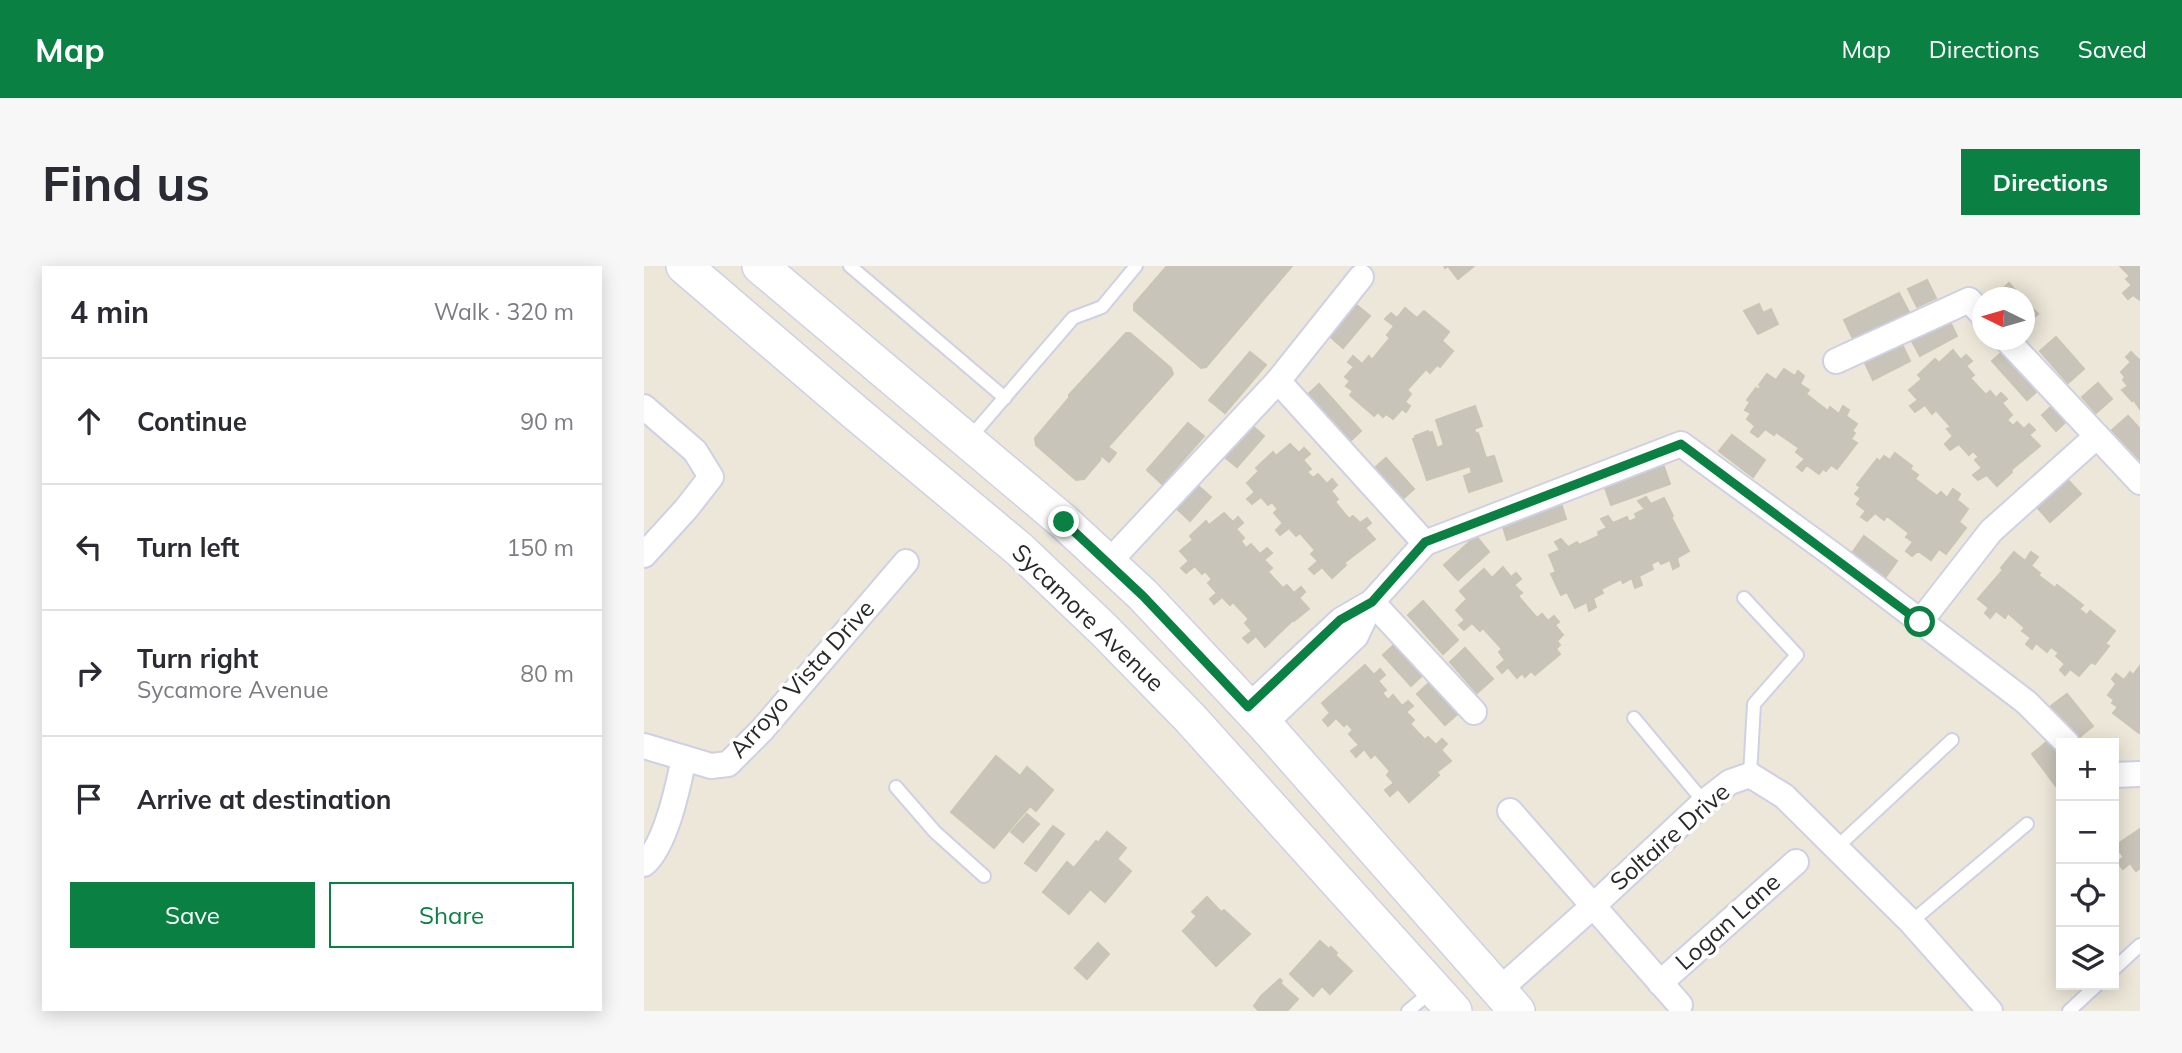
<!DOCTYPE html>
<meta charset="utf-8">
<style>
body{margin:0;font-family:Mulish,sans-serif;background:#f7f7f7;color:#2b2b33}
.controls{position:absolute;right:21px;bottom:21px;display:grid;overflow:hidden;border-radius:0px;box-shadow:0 4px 18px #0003}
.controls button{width:63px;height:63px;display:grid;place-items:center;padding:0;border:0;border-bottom:2px solid #e1e1e2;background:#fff;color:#2b2b33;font:35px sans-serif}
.compass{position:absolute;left:1328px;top:21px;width:63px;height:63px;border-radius:50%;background:#fff;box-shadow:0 4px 18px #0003;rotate:275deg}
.stop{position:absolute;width:21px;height:21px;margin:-16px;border:5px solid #0b8043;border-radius:50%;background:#fff}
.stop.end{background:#0b8043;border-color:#fff;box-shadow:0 2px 7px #0008}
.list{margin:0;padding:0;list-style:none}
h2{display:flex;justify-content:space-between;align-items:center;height:91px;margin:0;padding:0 28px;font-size:30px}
h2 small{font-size:23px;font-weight:400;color:#7c7c81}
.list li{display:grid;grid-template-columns:46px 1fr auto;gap:21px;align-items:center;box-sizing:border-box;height:126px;padding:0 28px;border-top:2px solid #e1e1e2}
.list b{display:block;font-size:26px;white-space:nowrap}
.list p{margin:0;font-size:23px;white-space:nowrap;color:#7c7c81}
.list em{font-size:23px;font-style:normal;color:#7c7c81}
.actions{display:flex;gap:14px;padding:21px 28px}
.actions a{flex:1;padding:16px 0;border:2px solid #0b8043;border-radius:0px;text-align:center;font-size:24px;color:#0b8043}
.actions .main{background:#0b8043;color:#fff}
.icon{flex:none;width:38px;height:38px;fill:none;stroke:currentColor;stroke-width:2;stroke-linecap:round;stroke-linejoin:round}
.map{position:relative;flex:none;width:1496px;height:745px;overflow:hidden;border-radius:0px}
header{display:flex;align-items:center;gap:42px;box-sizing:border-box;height:98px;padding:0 35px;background:#0b8043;color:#fff}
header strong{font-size:33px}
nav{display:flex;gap:38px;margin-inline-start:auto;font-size:24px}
.intro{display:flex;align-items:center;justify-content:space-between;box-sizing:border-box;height:168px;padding:0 42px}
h1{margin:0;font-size:49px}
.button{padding:18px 32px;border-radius:0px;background:#0b8043;color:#fff;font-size:24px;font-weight:700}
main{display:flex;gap:42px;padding:0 42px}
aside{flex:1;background:#fff;border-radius:0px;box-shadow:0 4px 18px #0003}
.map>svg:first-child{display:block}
.building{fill:#c8c4b9;stroke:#c9c4b3;stroke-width:2}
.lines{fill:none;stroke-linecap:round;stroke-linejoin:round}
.service-casing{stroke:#cfd0e4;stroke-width:16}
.minor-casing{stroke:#cfd0e4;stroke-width:28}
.secondary-casing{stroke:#cfd0e4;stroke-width:38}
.service{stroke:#fff;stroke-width:12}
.minor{stroke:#fff;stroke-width:24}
.secondary{stroke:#fff;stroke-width:35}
.route{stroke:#0b8043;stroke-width:9}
.labels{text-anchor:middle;stroke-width:7;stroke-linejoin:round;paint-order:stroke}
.street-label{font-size:24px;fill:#292929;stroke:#fff}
</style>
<header>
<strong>Map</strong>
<nav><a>Map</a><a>Directions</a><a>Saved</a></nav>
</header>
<div class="intro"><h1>Find us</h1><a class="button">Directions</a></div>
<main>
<aside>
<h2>4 min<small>Walk · 320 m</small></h2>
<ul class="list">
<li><svg class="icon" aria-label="ahead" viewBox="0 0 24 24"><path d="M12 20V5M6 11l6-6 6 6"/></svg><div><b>Continue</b></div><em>90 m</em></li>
<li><svg class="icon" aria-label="left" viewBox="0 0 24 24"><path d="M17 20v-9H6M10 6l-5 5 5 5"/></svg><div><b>Turn left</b></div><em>150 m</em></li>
<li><svg class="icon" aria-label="right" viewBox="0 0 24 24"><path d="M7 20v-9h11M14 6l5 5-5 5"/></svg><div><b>Turn right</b><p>Sycamore Avenue</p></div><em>80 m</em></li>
<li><svg class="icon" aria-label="arrive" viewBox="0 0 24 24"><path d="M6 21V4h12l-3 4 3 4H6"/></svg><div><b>Arrive at destination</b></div></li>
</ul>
<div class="actions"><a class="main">Save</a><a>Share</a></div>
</aside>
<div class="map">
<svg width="1496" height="745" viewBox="0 0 1496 745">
<rect width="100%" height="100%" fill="#ede7d9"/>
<g class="building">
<polygon points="523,0 648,0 562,101 557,102 490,44 490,38"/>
<polygon points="800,0 830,0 814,13 804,0 801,2"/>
<polygon points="1476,0 1496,0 1496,34 1489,29 1484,33 1479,27 1488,19 1482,13 1486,10"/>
<polygon points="1283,14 1292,32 1273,41 1264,23"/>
<polygon points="1365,17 1378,32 1350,32 1350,31"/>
<polygon points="1255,27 1265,46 1209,73 1200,54"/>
<polygon points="1380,34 1394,48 1380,60"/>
<polygon points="710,37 726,50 699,82 683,68"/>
<polygon points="1115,38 1119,47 1127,43 1134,58 1114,68 1100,45"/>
<polygon points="761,42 773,52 780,45 805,66 798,75 809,85 796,101 793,99 786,107 782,103 763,124 767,128 761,136 766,140 762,146 758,143 749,153 742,148 739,151 734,146 730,150 706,129 709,125 702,120 706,115 701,111 710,101 704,96 709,90 718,98 725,90 728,94 746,72 743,69 750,60 741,53 747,47 753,52"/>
<polygon points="1304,52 1313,70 1276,90 1266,72"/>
<polygon points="482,67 486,67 527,102 529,108 464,181 472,187 465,196 457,189 456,194 440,213 432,214 392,179 391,172 425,132 425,129"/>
<polygon points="1412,71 1440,103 1424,117 1396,85"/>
<polygon points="1257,76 1266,95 1229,114 1220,95"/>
<polygon points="1364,81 1399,120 1383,134 1348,95"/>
<polygon points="1309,84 1317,94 1322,89 1328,95 1322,100 1330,109 1326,112 1342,129 1346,125 1352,132 1357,127 1363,133 1358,137 1368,149 1363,154 1369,160 1373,156 1380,163 1385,158 1391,164 1385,169 1396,180 1367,204 1368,206 1353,220 1343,209 1334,214 1329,209 1338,202 1331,194 1335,191 1329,185 1325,189 1315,178 1306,184 1301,178 1309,170 1303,163 1307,161 1292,144 1288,148 1281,139 1271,146 1266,140 1274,134 1265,124 1278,113 1274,109 1291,93 1295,97"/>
<polygon points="606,86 622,99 581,147 565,134"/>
<polygon points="1487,86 1495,94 1496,93 1496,143 1489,133 1488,135 1478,124 1484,120 1479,114 1481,111 1477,106 1487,96 1482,91"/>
<polygon points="1140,103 1151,110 1154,105 1160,110 1156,118 1165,124 1162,128 1184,145 1186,141 1195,148 1199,140 1205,144 1202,150 1213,158 1208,165 1211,167 1207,173 1213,177 1193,203 1187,199 1182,205 1179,203 1175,208 1164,200 1162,200 1158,205 1153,201 1161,193 1152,186 1155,182 1132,166 1130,169 1121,163 1114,171 1107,166 1111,160 1103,153 1107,147 1101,144 1106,136 1103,134 1112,122 1114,124 1117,120 1115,119 1123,108 1132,114"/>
<polygon points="1454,117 1468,133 1452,147 1438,131"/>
<polygon points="675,118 717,165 702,179 660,132"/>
<polygon points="1413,135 1427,151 1412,165 1398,149"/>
<polygon points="831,140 838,160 830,163 832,168 834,167 842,192 850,190 858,215 825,226 820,210 828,207 826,200 783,214 769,173 772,172 771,170 784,165 785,167 788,166 793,182 800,179 792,154"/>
<polygon points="1484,150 1496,163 1496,194 1468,164"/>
<polygon points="604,156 620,170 593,201 577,188"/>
<polygon points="544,157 560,170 518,218 503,204"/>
<polygon points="1088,169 1121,194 1109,211 1075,185"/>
<polygon points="646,178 655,187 660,182 666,188 659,194 667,203 663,206 669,212 674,208 683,218 688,213 693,219 687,225 694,233 691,236 705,253 709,250 716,257 723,252 727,257 721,262 731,273 700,297 702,299 688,312 678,301 670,308 665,303 674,295 667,288 671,284 656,267 652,270 645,262 636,269 632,264 639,257 630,247 634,243 628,236 624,239 617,231 608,238 603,233 611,226 603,217 615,205 612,202 629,186 632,190"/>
<polygon points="1251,187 1268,200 1266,203 1274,209 1271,213 1293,230 1297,226 1303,232 1309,223 1316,228 1313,234 1324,243 1315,256 1322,262 1302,288 1295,283 1287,294 1274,285 1268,290 1262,285 1269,276 1262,271 1265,267 1243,250 1240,254 1231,247 1223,255 1217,251 1222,245 1213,238 1217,232 1211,228 1217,221 1213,219 1233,193 1236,195 1240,190 1246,194"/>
<polygon points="742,192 770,223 754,237 726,206"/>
<polygon points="1019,198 1026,218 967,239 960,219"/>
<polygon points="1423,213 1437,228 1406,256 1393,241"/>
<polygon points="551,217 567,231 546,255 531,241"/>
<polygon points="1002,231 1007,238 1020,232 1029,250 1027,251 1045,285 1033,292 1035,300 1029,303 1026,294 1017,298 1015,294 1007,298 1009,303 995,310 998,319 991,322 988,312 979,317 977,313 957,323 959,327 949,332 952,341 945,345 943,336 931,342 923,326 917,329 907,308 912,306 905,289 916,284 911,276 917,273 924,281 933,276 935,279 955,270 954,266 963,262 957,253 964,250 969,257 983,251 985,256 993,252 991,248 1001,243 994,235"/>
<polygon points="916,234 922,253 863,274 857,254"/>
<polygon points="580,247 589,256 594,251 599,257 592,263 600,272 597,275 602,282 607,278 616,288 623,282 628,287 620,294 628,302 624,306 639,322 643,319 650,327 657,321 661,326 655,332 665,343 650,355 649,354 621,381 612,370 604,377 599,372 608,365 601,357 605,353 589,336 586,339 578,331 570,338 566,333 573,327 564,317 568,313 561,305 558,308 551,300 542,307 537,302 545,295 536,285 549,274 546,270 562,255 565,259"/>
<polygon points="832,270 845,286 814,314 800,299"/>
<polygon points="1220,270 1253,295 1241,312 1208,287"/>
<polygon points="1370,286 1381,295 1387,286 1394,291 1387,300 1396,307 1394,309 1411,322 1413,319 1439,339 1435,343 1443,349 1446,345 1471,365 1461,378 1465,380 1451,398 1447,396 1435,410 1426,403 1421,409 1416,404 1421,398 1412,390 1415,387 1407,381 1403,386 1392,377 1388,383 1382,378 1387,372 1378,365 1381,362 1364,347 1361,352 1352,345 1346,352 1341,347 1345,342 1334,333 1359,304 1357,302"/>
<polygon points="859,301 867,311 872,307 877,313 870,319 878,327 874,330 893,352 898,348 904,355 910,350 915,356 911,359 919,369 913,375 916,379 912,383 916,388 891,409 887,405 881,411 878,407 873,412 864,401 858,407 853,401 861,394 855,386 858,383 839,362 836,365 828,357 820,364 815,359 821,354 812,344 823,333 816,325 840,303 848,312"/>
<polygon points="779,335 814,374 799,388 764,349"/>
<polygon points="754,375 782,406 767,420 739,389"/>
<polygon points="821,382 849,413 833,427 806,396"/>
<polygon points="721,399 730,409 736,403 741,409 734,415 742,424 738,427 744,434 749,429 758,440 764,435 769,440 762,446 770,454 766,458 781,474 784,471 792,479 798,473 803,478 797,484 807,495 793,506 795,509 765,536 754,523 746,530 741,524 750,517 743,509 746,505 731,488 727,492 720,483 712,491 707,485 715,479 705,468 709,464 703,457 700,460 692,452 684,460 679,454 686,447 678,437"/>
<polygon points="1496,400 1496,465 1495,467 1469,447 1474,441 1468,437 1470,434 1464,429 1472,418 1468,413 1472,408 1480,414 1486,406 1489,409"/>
<polygon points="788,414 817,445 801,459 773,428"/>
<polygon points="1423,428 1449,460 1433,473 1407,440"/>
<polygon points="1404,475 1417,493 1417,527 1388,488"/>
<polygon points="352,490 376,510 383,501 409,524 392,545 386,540 350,582 307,546"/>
<polygon points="383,548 395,558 379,576 367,566"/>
<polygon points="409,560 420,568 392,605 381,597"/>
<polygon points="1496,563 1496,602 1492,605 1486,597 1479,603 1473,596 1480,591 1471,580"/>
<polygon points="463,566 482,582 473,593 487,605 461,636 446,623 425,648 399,626 423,596 430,602 452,575 454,577"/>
<polygon points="563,631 577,646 580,644 606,668 572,700 539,665 553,650 548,646"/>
<polygon points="676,675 685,683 687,681 693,687 691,689 708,705 686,728 678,720 669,730 646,708"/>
<polygon points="454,677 465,688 443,713 431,702"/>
<polygon points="636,713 638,715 636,717 654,733 643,745 615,745 610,740 617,730"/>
</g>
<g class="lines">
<defs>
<g id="service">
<polyline points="206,0 361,132"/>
<polyline points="324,174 429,52 458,41 492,0"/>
<polyline points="1100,332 1153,389 1110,438 1106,509"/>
<polyline points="990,452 1060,536"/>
<polyline points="252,521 291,566 340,610"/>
<polyline points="1192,582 1308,474"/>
<polyline points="1267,656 1383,558"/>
<polyline points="1470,703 1496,679"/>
<polyline points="764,745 790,723"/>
<polyline points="1425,745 1453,719"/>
</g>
<g id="minor">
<polyline points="1192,95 1325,34 1338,48"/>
<polyline points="634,115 717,11"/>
<polyline points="0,141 51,185 67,211 42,243 0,289"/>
<polyline points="1453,170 1496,216"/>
<polyline points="464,297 634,115 781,277 1037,178 1192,291 1382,436 1423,477"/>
<polyline points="728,336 830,446"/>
<polyline points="1276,356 1347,265 1453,170 1363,74"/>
<polyline points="604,441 697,354 728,336"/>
<polyline points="620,458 712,370 728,336 781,277"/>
<polyline points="0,480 67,500 84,498 118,464 262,296"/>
<polyline points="1470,509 1496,508"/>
<polyline points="866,545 1036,739"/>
<path d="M0,598C22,579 34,521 40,492"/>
<polyline points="1016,717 1152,596"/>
<polyline points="855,724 948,641 1060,536 1086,516 1106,509 1140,530 1267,656 1346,745"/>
</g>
<g id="secondary">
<polyline points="40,0 213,148 375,283 460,364 546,452 810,745"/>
<polyline points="116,0 420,256 499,329 620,458 873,745"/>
</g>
</defs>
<use href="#service" class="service-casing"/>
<use href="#minor" class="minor-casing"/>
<use href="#secondary" class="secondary-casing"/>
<use href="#service" class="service"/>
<use href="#minor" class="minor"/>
<use href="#secondary" class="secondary"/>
</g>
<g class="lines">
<polyline class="route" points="420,256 499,330 604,441 696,354 728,336 781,276 1037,178 1276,356"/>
</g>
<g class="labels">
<g class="street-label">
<text transform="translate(444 352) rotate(44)" y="8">Sycamore Avenue</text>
<text transform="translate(158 413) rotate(-48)" y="8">Arroyo Vista Drive</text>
<text transform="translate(1026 571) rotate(-41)" y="8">Soltaire Drive</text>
<text transform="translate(1084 656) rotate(-42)" y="8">Logan Lane</text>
</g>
</g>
</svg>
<div class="controls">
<button>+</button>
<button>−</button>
<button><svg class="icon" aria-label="locate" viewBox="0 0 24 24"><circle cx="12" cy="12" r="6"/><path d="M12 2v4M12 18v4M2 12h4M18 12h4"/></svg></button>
<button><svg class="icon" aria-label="layers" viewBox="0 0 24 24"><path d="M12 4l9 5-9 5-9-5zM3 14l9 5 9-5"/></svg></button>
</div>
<svg class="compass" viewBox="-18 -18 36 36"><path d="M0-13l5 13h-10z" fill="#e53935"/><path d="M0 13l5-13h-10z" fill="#7c7c81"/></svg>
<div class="stop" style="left:1276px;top:356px"></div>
<div class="stop end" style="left:420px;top:256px"></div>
</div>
</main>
